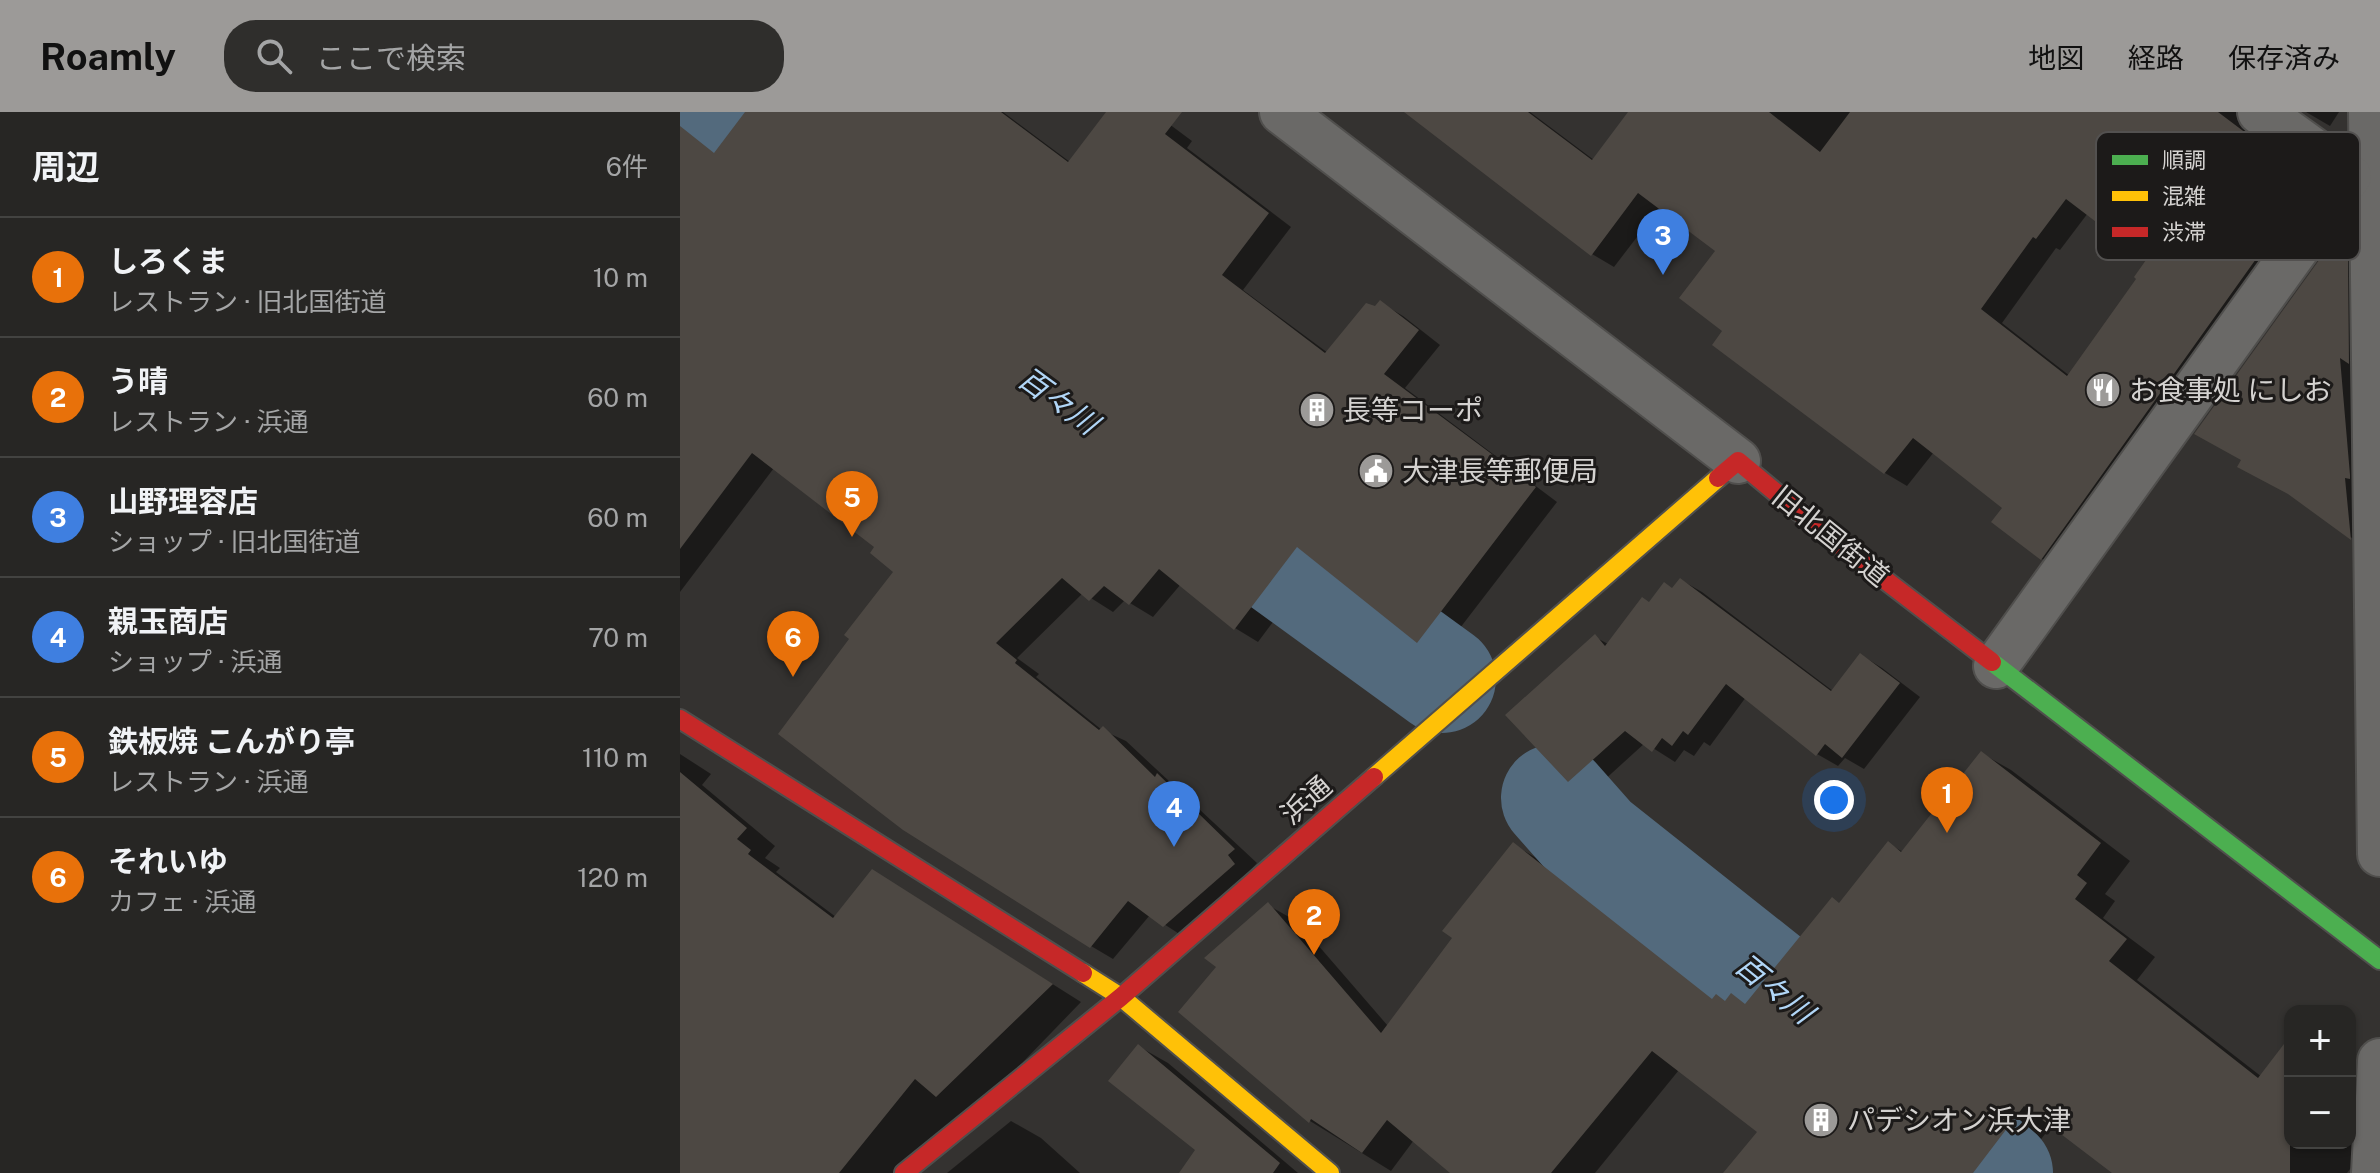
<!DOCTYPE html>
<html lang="ja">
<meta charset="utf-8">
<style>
body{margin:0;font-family:"Public Sans","Noto Sans JP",sans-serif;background:#2f2e2c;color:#f1f3f6}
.controls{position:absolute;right:24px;bottom:24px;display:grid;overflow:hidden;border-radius:16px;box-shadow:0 2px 6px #0004}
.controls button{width:72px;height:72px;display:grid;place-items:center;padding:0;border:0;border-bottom:2px solid #434341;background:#272624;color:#f1f3f6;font:40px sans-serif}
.you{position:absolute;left:1154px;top:688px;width:28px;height:28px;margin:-20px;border:6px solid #fff;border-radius:50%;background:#1a73e8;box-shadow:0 0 0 12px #1a73e833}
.badge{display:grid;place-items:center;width:52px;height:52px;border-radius:50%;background:#9c9a98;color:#fff;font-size:26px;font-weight:700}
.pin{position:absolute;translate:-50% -66px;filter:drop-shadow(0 2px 4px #0008)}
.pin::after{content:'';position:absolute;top:42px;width:28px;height:24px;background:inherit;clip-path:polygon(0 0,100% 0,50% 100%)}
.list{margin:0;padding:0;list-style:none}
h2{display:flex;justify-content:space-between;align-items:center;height:104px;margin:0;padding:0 32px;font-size:34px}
h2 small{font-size:26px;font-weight:400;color:#a4a5a6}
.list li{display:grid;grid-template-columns:52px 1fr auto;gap:24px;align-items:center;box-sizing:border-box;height:120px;padding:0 32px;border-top:2px solid #434341}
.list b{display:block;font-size:30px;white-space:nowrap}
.list p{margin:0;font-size:26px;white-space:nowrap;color:#a4a5a6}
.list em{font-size:26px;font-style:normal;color:#a4a5a6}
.icon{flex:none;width:44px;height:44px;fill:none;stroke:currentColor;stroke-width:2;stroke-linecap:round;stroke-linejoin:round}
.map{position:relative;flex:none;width:1700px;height:1061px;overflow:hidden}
header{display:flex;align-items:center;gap:48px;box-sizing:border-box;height:112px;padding:0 40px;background:#9c9a98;color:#111}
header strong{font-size:38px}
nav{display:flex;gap:44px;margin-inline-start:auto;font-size:28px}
.search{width:560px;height:72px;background:#2f2e2c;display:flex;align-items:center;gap:20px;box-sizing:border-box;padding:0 28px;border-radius:32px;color:#a4a5a6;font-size:30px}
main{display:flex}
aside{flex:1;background:#272624}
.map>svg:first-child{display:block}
.shadow{fill:#0007;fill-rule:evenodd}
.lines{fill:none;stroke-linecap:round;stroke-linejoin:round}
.river{stroke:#536a7d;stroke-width:108}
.building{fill:#4d4843;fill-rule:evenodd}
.street-casing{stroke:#504f4d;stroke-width:48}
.fast-casing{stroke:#504f4d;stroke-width:22}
.slow-casing{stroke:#504f4d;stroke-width:22}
.jam-casing{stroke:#504f4d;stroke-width:22}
.street{stroke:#6a6967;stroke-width:44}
.fast{stroke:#4caf50;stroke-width:18}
.slow{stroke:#ffc107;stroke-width:18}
.jam{stroke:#c62828;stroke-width:18}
.labels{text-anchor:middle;stroke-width:6;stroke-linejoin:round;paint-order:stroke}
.poi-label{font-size:28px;fill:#d4d2d0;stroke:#1c1a19;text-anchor:start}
.street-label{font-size:28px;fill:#d4d2d0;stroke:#1c1a19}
.water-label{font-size:30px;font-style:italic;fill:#b1d6f7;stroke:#1c1a19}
.key{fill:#1c1a19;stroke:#535150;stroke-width:2}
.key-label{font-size:22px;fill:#d4d2d0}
</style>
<header>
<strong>Roamly</strong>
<div class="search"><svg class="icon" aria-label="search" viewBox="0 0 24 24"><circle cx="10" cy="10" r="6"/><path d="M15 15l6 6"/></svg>ここで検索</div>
<nav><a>地図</a><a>経路</a><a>保存済み</a></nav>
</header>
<main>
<aside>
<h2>周辺<small>6件</small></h2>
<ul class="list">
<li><span class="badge" style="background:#e8710a">1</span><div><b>しろくま</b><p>レストラン · 旧北国街道</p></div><em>10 m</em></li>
<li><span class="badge" style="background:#e8710a">2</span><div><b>う晴</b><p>レストラン · 浜通</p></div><em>60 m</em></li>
<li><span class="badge" style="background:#3f7fe0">3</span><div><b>山野理容店</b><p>ショップ · 旧北国街道</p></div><em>60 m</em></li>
<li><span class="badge" style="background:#3f7fe0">4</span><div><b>親玉商店</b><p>ショップ · 浜通</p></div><em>70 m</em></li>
<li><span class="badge" style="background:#e8710a">5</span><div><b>鉄板焼 こんがり亭</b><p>レストラン · 浜通</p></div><em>110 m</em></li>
<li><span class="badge" style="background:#e8710a">6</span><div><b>それいゆ</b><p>カフェ · 浜通</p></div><em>120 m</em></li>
</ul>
</aside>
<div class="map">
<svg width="1700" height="1061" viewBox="0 0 1700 1061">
<rect width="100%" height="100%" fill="#343230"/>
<g class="shadow">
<polygon points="38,0 323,0 390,50 428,0 473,0 512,29 507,36 611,115 563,178 648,241 701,191 723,204 760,233 725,276 877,390 760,542 738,529 638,450 578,530 555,516 501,472 473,505 445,488 433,500 403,481 337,546 359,562 356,565 422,618 446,629 577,751 507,827 470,803 433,847 411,834 172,527 215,460 197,434 94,356 0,480 0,40"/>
<path d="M727,0H850L914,48L987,0H1581L1579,24L1587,35L1653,83L1385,460L1362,447L1314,410L1325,396L1254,340L1227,374L1205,361L1045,219L1038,139L980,95L934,155L912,142ZM1408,101L1469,148L1459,166L1390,264L1322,211L1376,136L1380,138Z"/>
<polygon points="1626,0 1659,0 1650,14"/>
<polygon points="1667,145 1696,161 1699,441 1672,426 1616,385"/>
<polygon points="1001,468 1022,480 1153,579 1181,543 1202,556 1240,585 1184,657 1165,646 1158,654 1137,642 1066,585 1030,634 1024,630 1014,644 1004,638 995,650 965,631 910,681 889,669 915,525 928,532 970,492 994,478"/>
<polygon points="1301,641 1331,658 1450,749 1425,782 1435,789 1423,806 1475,845 1457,868 1582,965 1610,927 1610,1031 1670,1031 1670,961 1692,977 1684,1039 1667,1061 1436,1061 1372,1013 1335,1061 1046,1061 1080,1020 999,958 915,1061 773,1061 734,1028 711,1059 630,1009 500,900 588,793 618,810 708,914 775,826 834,733 863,750 1036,886 1045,890 1051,884 1067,893 1161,793 1209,732 1223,740"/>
<polygon points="0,642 31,662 22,673 95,734 85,746 100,756 96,760 156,805 222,777 401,890 236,1061 0,1061"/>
<polygon points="458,934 488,951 618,1061 501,1061 518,1037"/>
<polygon points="331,1009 361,1026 400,1061 267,1061"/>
</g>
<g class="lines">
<g class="river">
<polyline points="0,2 157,125"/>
<polyline points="484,365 762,567"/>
<polyline points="875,686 913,729 1087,867 1319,1061"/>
</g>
</g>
<g class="building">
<polygon points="65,0 321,0 388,50 426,0 502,0 485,22 589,101 542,163 645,241 686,191 695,194 700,188 739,218 704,262 856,375 737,531 617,435 554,518 479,457 449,493 424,474 409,489 382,466 316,531 337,548 335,551 419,618 423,614 475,665 477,661 555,737 548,743 555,752 483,815 448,789 410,836 223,718 98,622 169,527 164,523 213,460 190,441 194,435 72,341 0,437 0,14 34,41"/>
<path d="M724,0H848L912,48L948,0H1089L1140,40L1170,0H1538L1631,70L1361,448L1311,410L1322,396L1233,326L1204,362L1032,233L1042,219L999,186L1035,139L958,81L911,144ZM1386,87L1466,148L1454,165L1456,167L1387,264L1301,197L1353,125L1356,127Z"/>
<polygon points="1668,142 1669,252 1660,246 1670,363 1670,367 1665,366 1671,428 1608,382 1557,355 1561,348 1514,322 1642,144"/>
<polygon points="1000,466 1151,579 1180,541 1220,571 1162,646 1145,632 1136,644 1046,572 1008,623 1003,619 992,634 982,626 972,640 945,619 888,670 825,603 915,522 925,534 962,485 969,490 984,470 992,476"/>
<polygon points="1301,639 1421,731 1397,763 1407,771 1395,787 1447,827 1429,849 1578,966 1610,924 1610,1061 1432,1061 1344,994 1293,1061 1043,1061 1077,1020 972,939 871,1061 770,1061 707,1008 682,1041 631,1007 629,1011 498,900 536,855 524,846 588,790 701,921 772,826 762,819 833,730 1032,887 1036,882 1045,889 1051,881 1065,892 1152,785 1159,791 1208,729 1221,740"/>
<polygon points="0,660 67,716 57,727 71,738 68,742 153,806 192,757 373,872 256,985 235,967 159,1061 0,1061"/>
<polygon points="458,932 600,1051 593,1061 499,1061 515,1038 428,969"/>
</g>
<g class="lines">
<defs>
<g id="street">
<polyline points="602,0 1058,349"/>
<polyline points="1580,0 1669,64 1695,76"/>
<polyline points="1691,0 1700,742"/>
<polyline points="1316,554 1669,64"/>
<polyline points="1694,1061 1700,949"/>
</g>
<polyline id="fast" points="1312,550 1700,848"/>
<g id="slow">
<polyline points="694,665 1038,366"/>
<polyline points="403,861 441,885 650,1061"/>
</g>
<g id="jam">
<polyline points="1038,366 1058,349 1153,428 1312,550"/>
<polyline points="0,607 403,861"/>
<polyline points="224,1061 441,885 694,665"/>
</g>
</defs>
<use href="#street" class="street-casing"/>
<use href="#fast" class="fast-casing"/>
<use href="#slow" class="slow-casing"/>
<use href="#jam" class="jam-casing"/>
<use href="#street" class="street"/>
<use href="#fast" class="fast"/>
<use href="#slow" class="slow"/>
<use href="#jam" class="jam"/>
</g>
<defs>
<symbol id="restaurant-disc" viewBox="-11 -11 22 22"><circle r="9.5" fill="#9c9a98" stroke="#1c1a19"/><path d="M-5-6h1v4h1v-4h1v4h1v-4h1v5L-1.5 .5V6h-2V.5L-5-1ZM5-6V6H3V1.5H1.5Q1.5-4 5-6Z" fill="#fff"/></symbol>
<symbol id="building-disc" viewBox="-11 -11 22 22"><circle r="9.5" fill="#9c9a98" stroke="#1c1a19"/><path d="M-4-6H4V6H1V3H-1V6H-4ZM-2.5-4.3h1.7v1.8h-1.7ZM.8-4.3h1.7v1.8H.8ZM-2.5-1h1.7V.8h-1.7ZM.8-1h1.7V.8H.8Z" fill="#fff"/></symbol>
<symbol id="civic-disc" viewBox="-11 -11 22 22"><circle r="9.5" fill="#9c9a98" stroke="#1c1a19"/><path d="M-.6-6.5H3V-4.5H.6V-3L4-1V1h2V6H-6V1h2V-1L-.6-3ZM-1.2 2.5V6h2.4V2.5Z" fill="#fff"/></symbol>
</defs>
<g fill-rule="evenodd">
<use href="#restaurant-disc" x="1403" y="258" width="40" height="40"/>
<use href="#building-disc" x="617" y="278" width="40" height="40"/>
<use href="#civic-disc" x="676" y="339" width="40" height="40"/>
<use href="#building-disc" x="1121" y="988" width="40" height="40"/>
</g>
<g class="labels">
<g class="poi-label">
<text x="1449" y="288">お食事処 にしお</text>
<text x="663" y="308">長等コーポ</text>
<text x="722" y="369">大津長等郵便局</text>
<text x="1167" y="1018">パデシオン浜大津</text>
</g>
<g class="street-label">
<text transform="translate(1151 424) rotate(39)" y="10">旧北国街道</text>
<text transform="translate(626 688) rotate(-41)" y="10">浜通</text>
</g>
<g class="water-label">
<text transform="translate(378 289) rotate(36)" y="10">百々川</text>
<text transform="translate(1094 877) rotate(39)" y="10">百々川</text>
</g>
</g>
<rect x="1416" y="20" width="264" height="128" rx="12" class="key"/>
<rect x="1432" y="43" width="36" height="10" fill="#4caf50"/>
<rect x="1432" y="79" width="36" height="10" fill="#ffc107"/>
<rect x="1432" y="115" width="36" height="10" fill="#c62828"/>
<g class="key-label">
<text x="1482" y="56">順調</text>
<text x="1482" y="92">混雑</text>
<text x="1482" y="128">渋滞</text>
</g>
</svg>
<div class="controls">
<button>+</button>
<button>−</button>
</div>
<div class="you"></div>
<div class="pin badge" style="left:1267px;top:721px;background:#e8710a">1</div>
<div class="pin badge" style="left:634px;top:843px;background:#e8710a">2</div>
<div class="pin badge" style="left:983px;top:163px;background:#3f7fe0">3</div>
<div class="pin badge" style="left:494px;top:735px;background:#3f7fe0">4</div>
<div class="pin badge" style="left:172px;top:425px;background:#e8710a">5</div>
<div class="pin badge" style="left:113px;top:565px;background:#e8710a">6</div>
</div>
</main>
